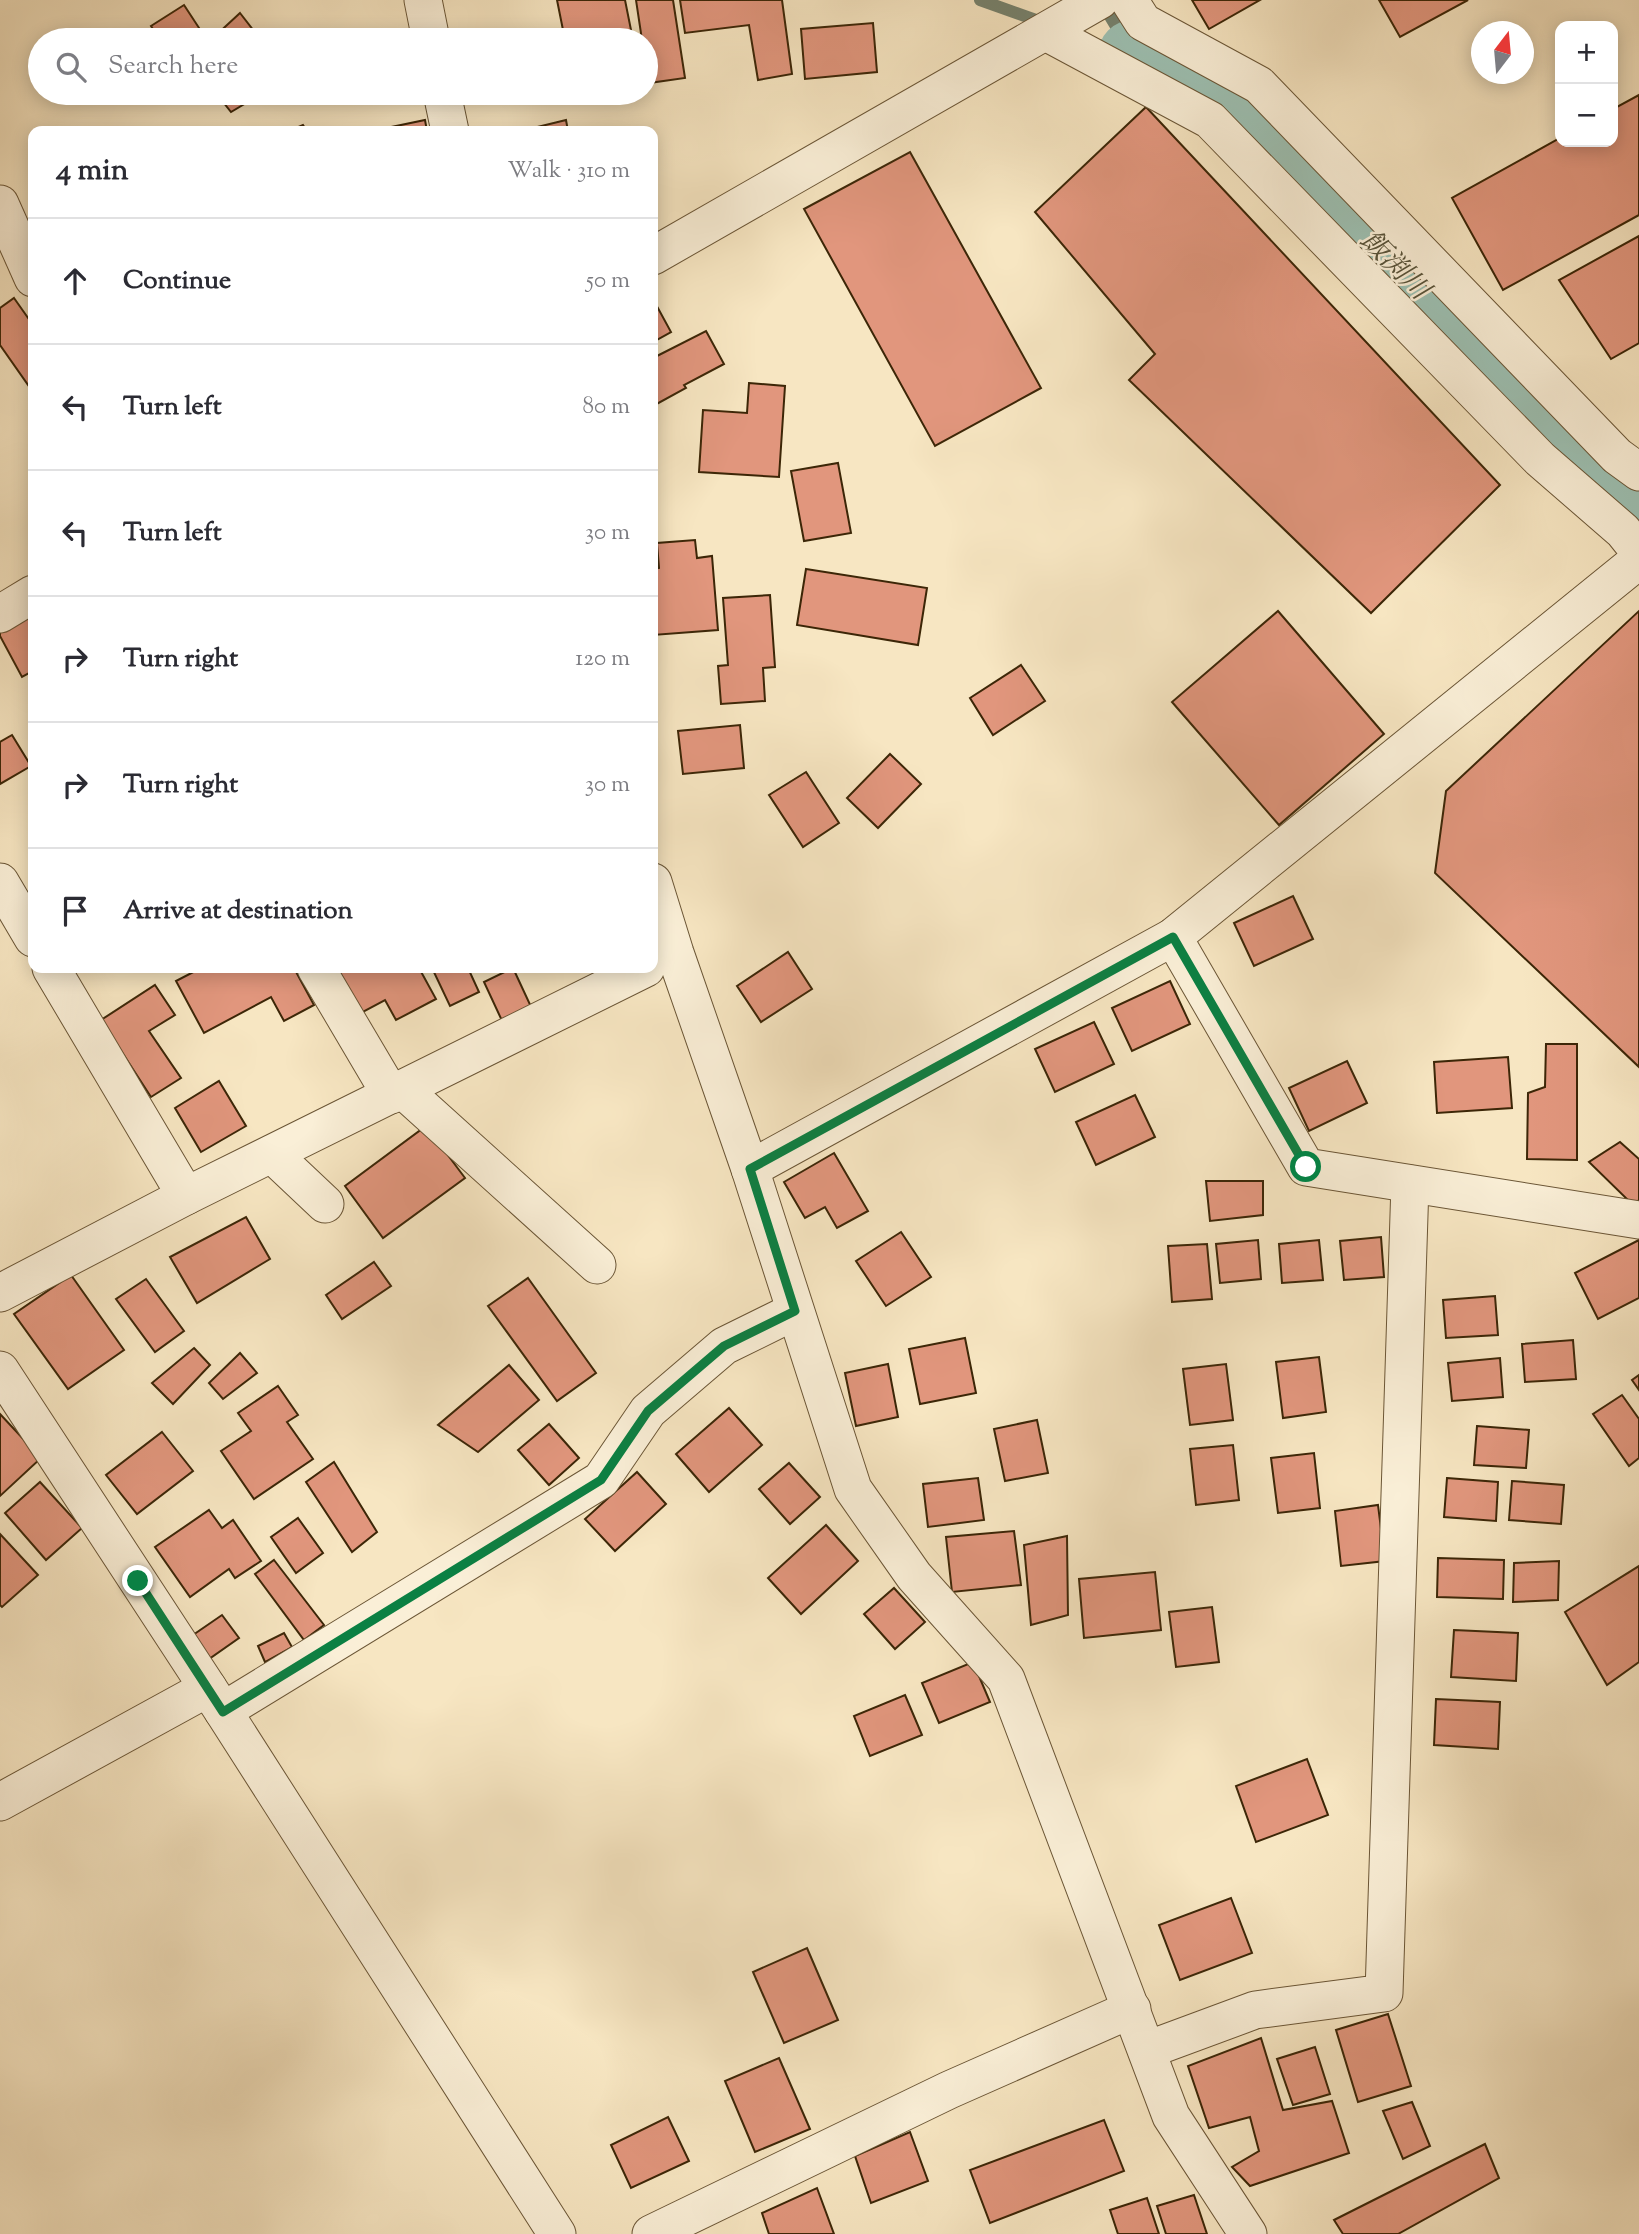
<!DOCTYPE html>
<meta charset="utf-8">
<style>
body{margin:0;font-family:"Sorts Mill Goudy","Noto Serif JP",serif;background:#f2f2f3;color:#2b2b33}
.controls{position:absolute;right:21px;top:21px;display:grid;overflow:hidden;border-radius:14px;box-shadow:0 4px 18px #0003}
.controls button{width:63px;height:63px;display:grid;place-items:center;padding:0;border:0;border-bottom:2px solid #e1e1e2;background:#fff;color:#2b2b33;font:35px sans-serif}
.compass{position:absolute;left:1471px;top:21px;width:63px;height:63px;border-radius:50%;background:#fff;box-shadow:0 4px 18px #0003;rotate:16deg}
.stop{position:absolute;width:21px;height:21px;margin:-16px;border:5px solid #0b8043;border-radius:50%;background:#fff}
.stop.end{background:#0b8043;border-color:#fff;box-shadow:0 2px 7px #0008}
.list{margin:0;padding:0;list-style:none}
h2{display:flex;justify-content:space-between;align-items:center;height:91px;margin:0;padding:0 28px;font-size:30px}
h2 small{font-size:23px;font-weight:400;color:#7c7c81}
.list li{display:grid;grid-template-columns:46px 1fr auto;gap:21px;align-items:center;box-sizing:border-box;height:126px;padding:0 28px;border-top:2px solid #e1e1e2}
.list b{display:block;font-size:26px;white-space:nowrap}
.list em{font-size:23px;font-style:normal;color:#7c7c81}
.icon{flex:none;width:38px;height:38px;fill:none;stroke:currentColor;stroke-width:2;stroke-linecap:round;stroke-linejoin:round}
.map{position:relative;flex:none;width:1639px;height:2234px;overflow:hidden}
.search{position:absolute;background:#fff;box-shadow:0 4px 18px #0003;left:28px;top:28px;width:630px;height:77px;display:flex;align-items:center;gap:18px;box-sizing:border-box;padding:0 24px;border-radius:38px;color:#7c7c81;font-size:26px}
.panel{position:absolute;background:#fff;box-shadow:0 4px 18px #0003;left:28px;top:126px;width:630px;height:847px;border-radius:14px}
.map>svg:first-child{display:block}
.lines{fill:none;stroke-linecap:round;stroke-linejoin:round}
.stream{stroke:#76826e;stroke-width:12}
.river{stroke:#9dc0b2;stroke-width:70}
.building{fill:#e1967d;stroke:#3c2607;stroke-width:2}
.street-casing{stroke:#6b5636;stroke-width:39}
.street{stroke:#faefd7;stroke-width:37}
.route{stroke:#0b8043;stroke-width:9}
.labels{text-anchor:middle;stroke-width:5;stroke-linejoin:round;paint-order:stroke}
.water-label{font-size:28px;font-style:italic;fill:#59543a;stroke:#faefd7}
</style>
<div class="map">
<svg width="1639" height="2234" viewBox="0 0 1639 2234">
<rect width="100%" height="100%" fill="#f7e6c2"/>
<filter id="stains"><feTurbulence type="fractalNoise" baseFrequency=".00286" numOctaves="4"/><feColorMatrix values="0 0 0 0 .2 0 0 0 0 .09 0 0 0 0 .02 0 0 0 .5 -.17"/></filter>
<radialGradient id="worn" r=".72"><stop offset=".6" stop-color="#630" stop-opacity="0"/><stop offset="1" stop-color="#630" stop-opacity=".3"/></radialGradient>
<g class="lines">
<g class="stream">
<polyline points="980,0 1047,24"/>
<polyline points="1102,3 1133,55"/>
<polyline points="1104,45 1133,55"/>
</g>
<polyline class="river" points="1133,55 1222,91 1639,505"/>
</g>
<g class="building">
<polygon points="557,0 625,0 633,40 565,40"/>
<polygon points="636,0 673,0 685,78 649,83 646,40 642,40"/>
<polygon points="680,0 782,0 792,74 758,80 749,25 685,33"/>
<polygon points="1192,0 1260,0 1209,29"/>
<polygon points="1379,0 1468,0 1400,37"/>
<polygon points="184,5 203,34 197,37 199,40 160,40 151,26"/>
<polygon points="240,13 261,40 214,40 213,38"/>
<polygon points="873,23 877,72 805,79 801,29"/>
<polygon points="304,34 324,40 302,40"/>
<polygon points="216,93 263,93 231,112"/>
<polygon points="359,93 376,93 374,98"/>
<polygon points="576,93 633,93 578,103"/>
<polygon points="1639,95 1639,215 1503,290 1452,198 1560,138 1560,142 1613,142 1613,109"/>
<polygon points="1146,107 1500,485 1371,613 1129,380 1155,354 1035,212"/>
<polygon points="425,120 427,131 372,131"/>
<polygon points="566,120 568,131 521,131"/>
<polygon points="303,125 307,131 289,131"/>
<polygon points="910,152 1041,388 935,446 804,209"/>
<polygon points="1639,236 1639,343 1611,359 1559,280"/>
<polygon points="14,298 33,325 33,392 0,345 0,308"/>
<polygon points="653,299 671,332 653,342"/>
<polygon points="706,331 724,364 684,385 686,388 653,406 653,352 655,357"/>
<polygon points="749,383 785,386 779,477 699,472 703,410 747,413"/>
<polygon points="838,463 851,533 804,541 791,471"/>
<polygon points="695,540 697,558 712,556 718,630 653,635 653,569 659,568 657,543"/>
<polygon points="806,569 927,588 918,645 797,625"/>
<polygon points="770,595 775,667 763,668 765,701 721,704 718,666 728,665 723,598"/>
<polygon points="1278,611 1384,734 1279,825 1172,702"/>
<polygon points="1639,611 1639,1067 1435,873 1446,791"/>
<polygon points="33,614 33,671 22,677 0,636 0,632"/>
<polygon points="1021,665 1045,701 993,735 970,698"/>
<polygon points="740,725 744,768 683,774 678,731"/>
<polygon points="12,735 31,766 0,784 0,742"/>
<polygon points="890,754 921,784 878,828 847,798"/>
<polygon points="806,772 839,823 803,847 769,795"/>
<polygon points="1293,896 1313,939 1254,966 1234,923"/>
<polygon points="788,952 812,989 761,1022 737,986"/>
<polygon points="201,968 294,968 314,1005 284,1021 271,997 204,1033 176,981"/>
<polygon points="337,968 419,968 436,999 396,1020 385,1000 361,1013"/>
<polygon points="432,968 468,968 479,992 450,1006"/>
<polygon points="513,968 533,1011 504,1025 484,982"/>
<polygon points="1170,981 1190,1024 1132,1051 1112,1008"/>
<polygon points="155,985 175,1015 149,1031 181,1078 151,1097 101,1020"/>
<polygon points="1094,1022 1114,1064 1055,1092 1035,1049"/>
<polygon points="1546,1044 1577,1044 1577,1160 1527,1159 1528,1093 1545,1087"/>
<polygon points="1508,1057 1512,1108 1437,1113 1434,1062"/>
<polygon points="1347,1061 1367,1103 1309,1131 1289,1088"/>
<polygon points="219,1081 246,1126 201,1152 175,1108"/>
<polygon points="1135,1095 1155,1137 1096,1165 1076,1122"/>
<polygon points="426,1126 465,1178 383,1238 345,1186"/>
<polygon points="1620,1142 1639,1159 1639,1200 1633,1205 1589,1162"/>
<polygon points="834,1153 868,1211 837,1228 825,1207 805,1218 784,1182"/>
<polygon points="1206,1181 1263,1181 1263,1215 1210,1221"/>
<polygon points="246,1217 270,1259 197,1303 170,1257"/>
<polygon points="901,1232 931,1277 886,1306 856,1261"/>
<polygon points="1381,1237 1384,1277 1344,1280 1340,1241"/>
<polygon points="1258,1240 1261,1279 1220,1283 1216,1244"/>
<polygon points="1319,1240 1323,1280 1282,1283 1279,1244"/>
<polygon points="1639,1240 1639,1298 1598,1319 1575,1273"/>
<polygon points="1207,1244 1212,1299 1172,1302 1168,1246"/>
<polygon points="374,1262 391,1286 342,1319 326,1295"/>
<polygon points="71,1275 124,1350 68,1389 14,1314"/>
<polygon points="528,1278 596,1373 557,1401 488,1306"/>
<polygon points="146,1279 184,1331 155,1352 116,1299"/>
<polygon points="1495,1296 1498,1335 1446,1338 1443,1300"/>
<polygon points="965,1338 976,1393 920,1404 909,1349"/>
<polygon points="1573,1340 1576,1379 1525,1382 1522,1344"/>
<polygon points="194,1348 210,1365 173,1404 152,1383"/>
<polygon points="240,1353 257,1373 223,1399 209,1383"/>
<polygon points="1319,1357 1326,1412 1283,1418 1276,1362"/>
<polygon points="1500,1358 1503,1397 1452,1401 1448,1363"/>
<polygon points="888,1364 898,1417 856,1426 845,1373"/>
<polygon points="1226,1364 1233,1420 1190,1425 1183,1369"/>
<polygon points="509,1365 539,1400 478,1452 438,1425"/>
<polygon points="1639,1375 1639,1390 1632,1380"/>
<polygon points="278,1386 298,1415 287,1422 313,1459 254,1499 221,1451 251,1431 238,1413"/>
<polygon points="1622,1395 1639,1419 1639,1458 1629,1466 1593,1414"/>
<polygon points="729,1408 762,1445 709,1492 676,1454"/>
<polygon points="0,1414 41,1458 0,1496"/>
<polygon points="1037,1420 1048,1473 1005,1481 994,1429"/>
<polygon points="549,1424 579,1458 549,1485 518,1450"/>
<polygon points="1477,1426 1529,1430 1526,1468 1474,1465"/>
<polygon points="162,1432 193,1471 137,1514 106,1475"/>
<polygon points="1233,1445 1239,1500 1196,1505 1190,1449"/>
<polygon points="1314,1453 1320,1508 1278,1513 1271,1458"/>
<polygon points="334,1462 377,1532 352,1552 306,1482"/>
<polygon points="789,1463 820,1497 790,1524 759,1489"/>
<polygon points="637,1472 666,1504 615,1551 585,1519"/>
<polygon points="978,1478 984,1520 928,1527 923,1484"/>
<polygon points="1447,1478 1498,1482 1496,1521 1444,1517"/>
<polygon points="1512,1481 1564,1485 1561,1524 1509,1520"/>
<polygon points="40,1482 82,1528 46,1560 5,1513"/>
<polygon points="1378,1505 1385,1561 1341,1566 1335,1511"/>
<polygon points="209,1510 222,1528 233,1520 261,1561 235,1578 229,1569 190,1597 155,1547"/>
<polygon points="298,1518 323,1553 296,1573 271,1537"/>
<polygon points="826,1525 858,1561 801,1614 768,1578"/>
<polygon points="1014,1531 1021,1585 952,1592 946,1537"/>
<polygon points="0,1534 38,1575 2,1607 0,1605"/>
<polygon points="1067,1536 1068,1615 1031,1625 1024,1545"/>
<polygon points="1438,1558 1504,1560 1503,1599 1437,1597"/>
<polygon points="274,1560 324,1625 304,1640 255,1574"/>
<polygon points="1559,1561 1558,1600 1513,1602 1514,1563"/>
<polygon points="1639,1566 1639,1662 1607,1685 1565,1612"/>
<polygon points="1155,1572 1161,1630 1084,1638 1079,1579"/>
<polygon points="894,1588 925,1622 895,1649 864,1614"/>
<polygon points="1212,1607 1219,1662 1176,1667 1169,1612"/>
<polygon points="222,1615 239,1638 209,1659 193,1635"/>
<polygon points="1454,1630 1518,1633 1516,1681 1451,1677"/>
<polygon points="284,1633 292,1647 265,1662 258,1646"/>
<polygon points="973,1662 990,1702 939,1723 922,1683"/>
<polygon points="905,1695 922,1735 870,1756 854,1716"/>
<polygon points="1436,1699 1500,1702 1498,1749 1434,1745"/>
<polygon points="1307,1759 1328,1815 1256,1842 1236,1786"/>
<polygon points="1231,1898 1252,1953 1180,1980 1159,1925"/>
<polygon points="807,1948 838,2020 784,2043 753,1972"/>
<polygon points="1388,2014 1411,2086 1358,2102 1336,2030"/>
<polygon points="1261,2038 1283,2110 1332,2101 1349,2153 1250,2186 1232,2167 1259,2151 1250,2117 1209,2128 1188,2066"/>
<polygon points="1315,2047 1330,2094 1293,2105 1277,2059"/>
<polygon points="779,2058 810,2129 755,2152 725,2081"/>
<polygon points="1412,2102 1430,2146 1403,2159 1383,2111"/>
<polygon points="668,2117 689,2161 631,2188 611,2145"/>
<polygon points="1104,2120 1124,2171 990,2223 970,2170"/>
<polygon points="910,2132 928,2181 871,2203 855,2156"/>
<polygon points="1485,2144 1499,2178 1398,2234 1343,2234 1334,2220"/>
<polygon points="817,2188 834,2234 769,2234 762,2213"/>
<polygon points="1194,2195 1207,2234 1166,2234 1157,2206"/>
<polygon points="1147,2198 1159,2234 1118,2234 1110,2210"/>
</g>
<g class="lines">
<defs>
<g id="street">
<polyline points="423,0 431,40"/>
<polyline points="1129,0 1143,22 1259,85 1617,456 1639,472"/>
<polyline points="1046,32 1210,120 1540,459 1623,531 1639,551"/>
<polyline points="442,93 450,131"/>
<polyline points="0,204 33,278"/>
<polyline points="653,256 1100,0"/>
<polyline points="0,614 33,594"/>
<polyline points="0,882 33,938"/>
<polyline points="653,882 675,953 750,1169 853,1489 914,1576 1006,1679 1171,2116 1248,2234"/>
<polyline points="1173,937 1306,1167 1639,1220"/>
<polyline points="51,968 186,1196"/>
<polyline points="316,968 391,1095"/>
<polyline points="402,1089 597,1265"/>
<polyline points="272,1154 325,1204"/>
<polyline points="750,1169 1173,937 1639,560"/>
<polyline points="0,1293 186,1196 646,968"/>
<polyline points="0,1370 223,1711 557,2234"/>
<polyline points="223,1711 601,1480 648,1411 724,1346 795,1311"/>
<polyline points="0,1802 208,1688"/>
<polyline points="1147,2050 1255,2010 1384,1993 1410,1184"/>
<polyline points="651,2234 949,2090 1132,2009"/>
</g>
</defs>
<use href="#street" class="street-casing"/>
<use href="#street" class="street"/>
</g>
<g class="lines">
<polyline class="route" points="138,1581 223,1712 601,1480 648,1411 724,1346 795,1311 750,1169 1173,937 1306,1167"/>
</g>
<g class="labels">
<g class="water-label">
<text transform="translate(1396 264) rotate(45)" y="10">飯渕川</text>
</g>
</g>
<rect width="100%" height="100%" filter="url(#stains)"/>
<rect width="100%" height="100%" fill="url(#worn)"/>
</svg>
<div class="controls">
<button>+</button>
<button>−</button>
</div>
<svg class="compass" viewBox="-18 -18 36 36"><path d="M0-13l5 13h-10z" fill="#e53935"/><path d="M0 13l5-13h-10z" fill="#7c7c81"/></svg>
<div class="stop" style="left:1306px;top:1167px"></div>
<div class="stop end" style="left:138px;top:1581px"></div>
<div class="search"><svg class="icon" aria-label="search" viewBox="0 0 24 24"><circle cx="10" cy="10" r="6"/><path d="M15 15l6 6"/></svg>Search here</div>
<section class="panel">
<h2>4 min<small>Walk · 310 m</small></h2>
<ul class="list">
<li><svg class="icon" aria-label="ahead" viewBox="0 0 24 24"><path d="M12 20V5M6 11l6-6 6 6"/></svg><div><b>Continue</b></div><em>50 m</em></li>
<li><svg class="icon" aria-label="left" viewBox="0 0 24 24"><path d="M17 20v-9H6M10 6l-5 5 5 5"/></svg><div><b>Turn left</b></div><em>80 m</em></li>
<li><svg class="icon" aria-label="left" viewBox="0 0 24 24"><path d="M17 20v-9H6M10 6l-5 5 5 5"/></svg><div><b>Turn left</b></div><em>30 m</em></li>
<li><svg class="icon" aria-label="right" viewBox="0 0 24 24"><path d="M7 20v-9h11M14 6l5 5-5 5"/></svg><div><b>Turn right</b></div><em>120 m</em></li>
<li><svg class="icon" aria-label="right" viewBox="0 0 24 24"><path d="M7 20v-9h11M14 6l5 5-5 5"/></svg><div><b>Turn right</b></div><em>30 m</em></li>
<li><svg class="icon" aria-label="arrive" viewBox="0 0 24 24"><path d="M6 21V4h12l-3 4 3 4H6"/></svg><div><b>Arrive at destination</b></div></li>
</ul>
</section>
</div>
